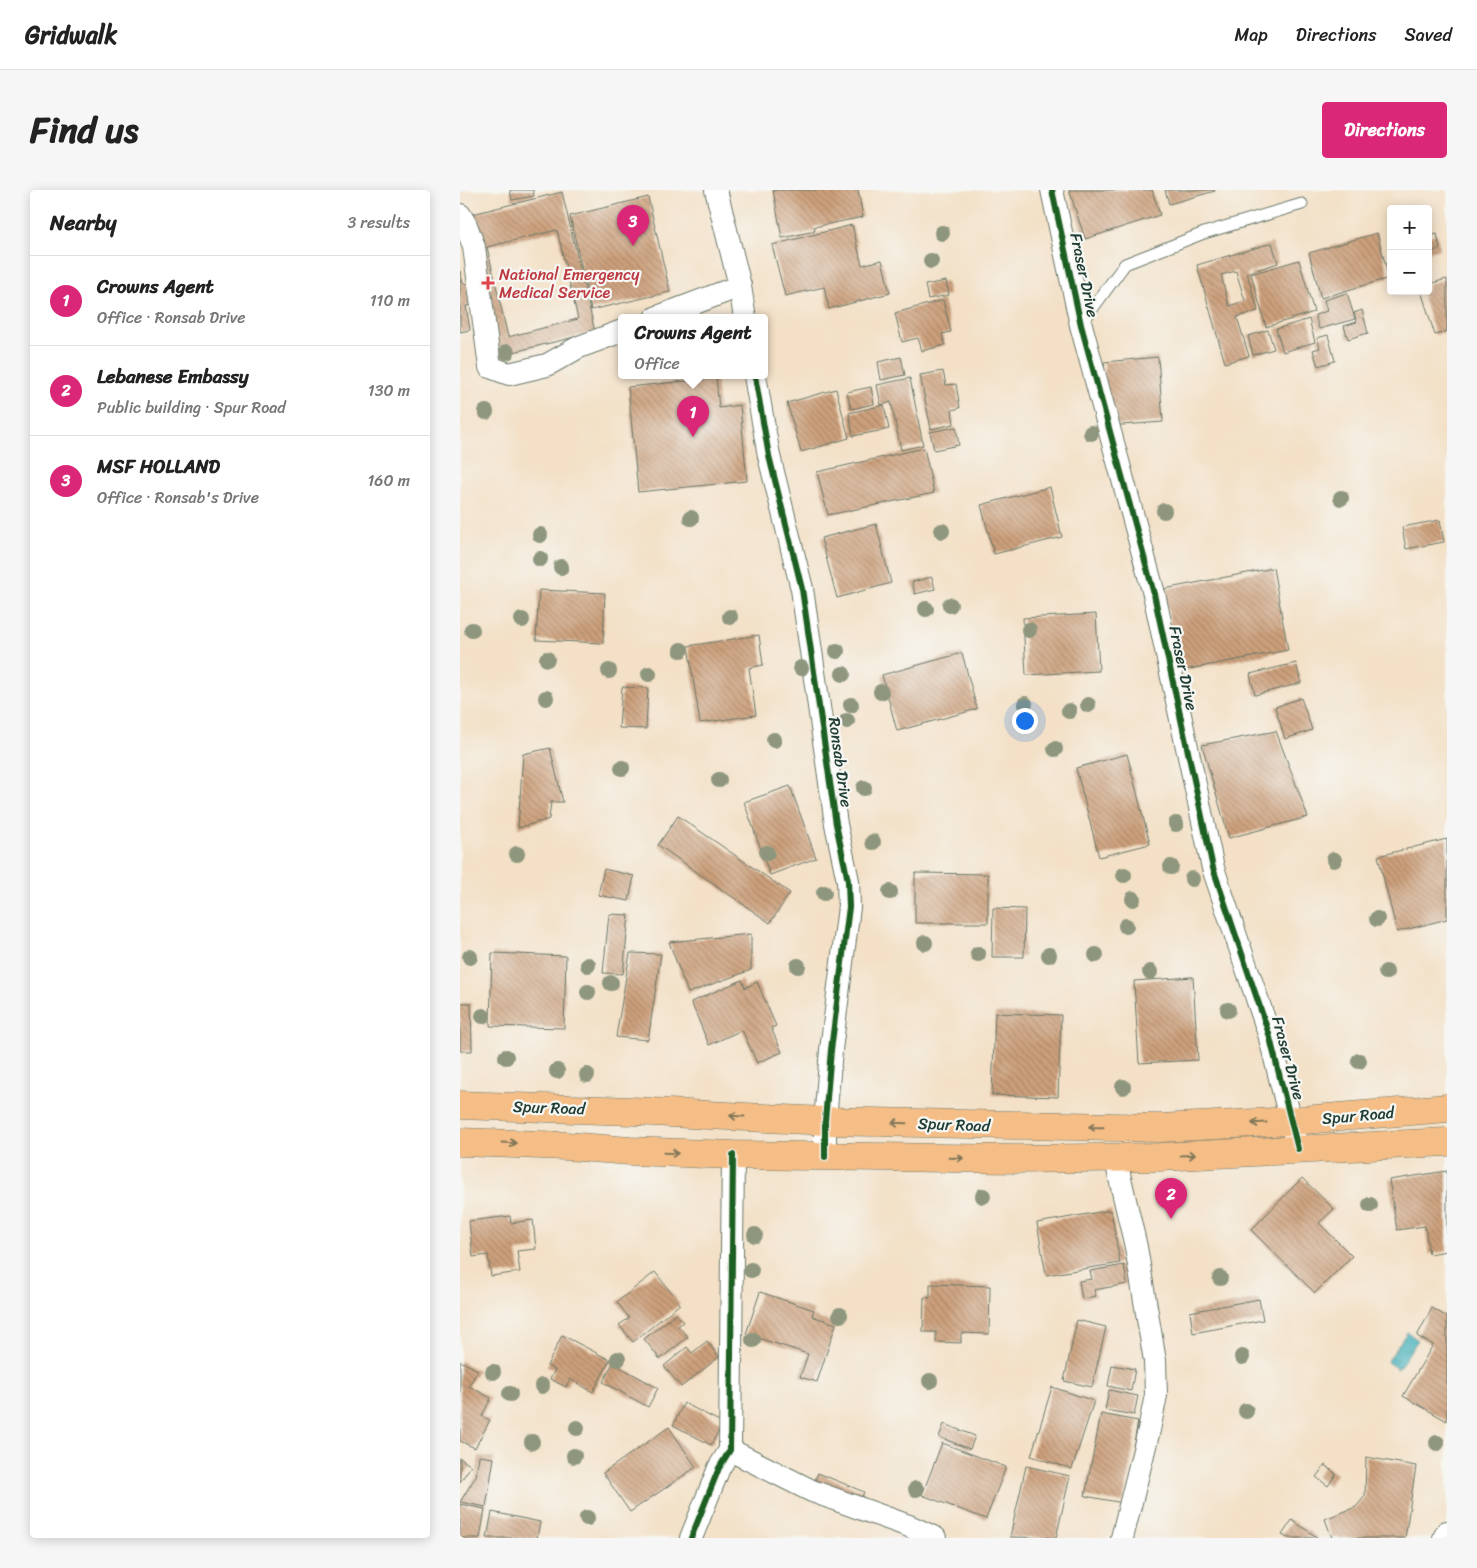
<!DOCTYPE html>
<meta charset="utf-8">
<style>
body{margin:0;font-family:Sriracha,sans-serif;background:#f6f6f6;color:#222}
.controls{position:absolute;right:15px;top:15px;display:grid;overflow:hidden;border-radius:5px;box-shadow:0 2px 12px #0003}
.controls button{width:45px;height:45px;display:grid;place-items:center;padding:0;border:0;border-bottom:1px solid #e0e0e0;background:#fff;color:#222;font:25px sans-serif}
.you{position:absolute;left:564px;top:530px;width:18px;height:18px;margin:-12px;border:4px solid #fff;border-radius:50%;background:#1a73e8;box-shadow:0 0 0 8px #1a73e833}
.badge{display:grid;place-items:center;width:32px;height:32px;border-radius:50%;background:#db2777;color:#fff;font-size:16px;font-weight:700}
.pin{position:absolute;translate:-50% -41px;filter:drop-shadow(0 1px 2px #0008)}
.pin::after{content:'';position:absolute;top:26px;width:18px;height:15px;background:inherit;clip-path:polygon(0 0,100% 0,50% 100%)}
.popup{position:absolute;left:158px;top:124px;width:150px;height:65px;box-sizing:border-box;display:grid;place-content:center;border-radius:5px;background:#fff;filter:drop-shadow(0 1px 4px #0005);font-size:16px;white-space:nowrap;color:#767676}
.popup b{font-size:19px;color:#222}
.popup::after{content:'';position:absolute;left:50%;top:100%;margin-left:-10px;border:10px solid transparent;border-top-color:#fff}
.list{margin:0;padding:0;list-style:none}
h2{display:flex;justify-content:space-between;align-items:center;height:65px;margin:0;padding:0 20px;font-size:21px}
h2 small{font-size:16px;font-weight:400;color:#767676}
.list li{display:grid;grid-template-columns:32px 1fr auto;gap:15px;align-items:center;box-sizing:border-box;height:90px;padding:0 20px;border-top:1px solid #e0e0e0}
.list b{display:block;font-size:19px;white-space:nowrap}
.list p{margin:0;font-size:16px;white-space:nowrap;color:#767676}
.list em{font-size:16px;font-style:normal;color:#767676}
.map{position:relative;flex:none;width:987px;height:1348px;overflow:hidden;border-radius:5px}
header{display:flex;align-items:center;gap:30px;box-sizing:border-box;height:70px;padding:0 25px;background:#fff;border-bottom:1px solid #e0e0e0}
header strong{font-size:24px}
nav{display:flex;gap:28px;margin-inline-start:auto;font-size:18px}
.intro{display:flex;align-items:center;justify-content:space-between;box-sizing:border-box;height:120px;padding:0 30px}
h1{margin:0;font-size:35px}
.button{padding:12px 22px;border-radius:5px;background:#db2777;color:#fff;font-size:18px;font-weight:700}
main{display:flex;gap:30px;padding:0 30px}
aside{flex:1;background:#fff;border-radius:5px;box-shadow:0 2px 12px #0003}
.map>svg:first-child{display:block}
.water{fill:url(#water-ripples);stroke:#2f7676}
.building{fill:url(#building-back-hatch);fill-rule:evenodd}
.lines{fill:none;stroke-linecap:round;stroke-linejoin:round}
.service-casing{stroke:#697667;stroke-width:13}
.minor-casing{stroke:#697667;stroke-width:24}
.primary-casing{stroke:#697667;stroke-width:29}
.service{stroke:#fff;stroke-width:11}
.minor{stroke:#fff;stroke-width:22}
.primary{stroke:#f6be87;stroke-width:28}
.cycleway-casing{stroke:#f6f6f2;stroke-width:9}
.cycleway{stroke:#1b5e20;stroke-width:6}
.tree{fill:#8e977e}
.oneway{stroke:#807759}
.health-dot{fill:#e0444e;stroke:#f6f6f2;stroke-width:2}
.labels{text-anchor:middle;stroke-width:4.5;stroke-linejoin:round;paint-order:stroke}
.health-label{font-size:16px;fill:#be3a42;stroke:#f6f6f2;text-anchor:start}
.street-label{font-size:16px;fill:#1f3d34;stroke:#f6f6f2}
</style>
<header>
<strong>Gridwalk</strong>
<nav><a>Map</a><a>Directions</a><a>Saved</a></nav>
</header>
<div class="intro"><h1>Find us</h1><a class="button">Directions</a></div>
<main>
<aside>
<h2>Nearby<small>3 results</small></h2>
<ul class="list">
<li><span class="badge">1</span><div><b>Crowns Agent</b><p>Office · Ronsab Drive</p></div><em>110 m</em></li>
<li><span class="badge">2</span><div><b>Lebanese Embassy</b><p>Public building · Spur Road</p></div><em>130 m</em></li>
<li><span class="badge">3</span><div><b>MSF HOLLAND</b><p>Office · Ronsab's Drive</p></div><em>160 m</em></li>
</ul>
</aside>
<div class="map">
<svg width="987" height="1348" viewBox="0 0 987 1348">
<defs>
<pattern id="water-ripples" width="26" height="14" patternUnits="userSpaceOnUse" patternTransform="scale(1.25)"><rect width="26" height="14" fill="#3fafb8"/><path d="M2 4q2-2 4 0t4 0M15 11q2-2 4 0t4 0" fill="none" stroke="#349096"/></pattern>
<pattern id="building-back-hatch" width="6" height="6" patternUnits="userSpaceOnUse" patternTransform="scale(1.25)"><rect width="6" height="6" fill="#cda07c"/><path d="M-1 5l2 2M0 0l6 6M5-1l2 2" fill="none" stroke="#a68466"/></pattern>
</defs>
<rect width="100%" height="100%" fill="#f6f6f2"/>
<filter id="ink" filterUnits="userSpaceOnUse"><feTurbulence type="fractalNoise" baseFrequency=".02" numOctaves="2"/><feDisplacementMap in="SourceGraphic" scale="10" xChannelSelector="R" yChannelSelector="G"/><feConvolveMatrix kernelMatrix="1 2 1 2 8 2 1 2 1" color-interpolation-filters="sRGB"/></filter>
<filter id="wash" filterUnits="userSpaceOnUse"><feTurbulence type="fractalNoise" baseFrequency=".0096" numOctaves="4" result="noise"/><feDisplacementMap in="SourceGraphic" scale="20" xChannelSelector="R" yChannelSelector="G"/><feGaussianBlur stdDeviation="1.12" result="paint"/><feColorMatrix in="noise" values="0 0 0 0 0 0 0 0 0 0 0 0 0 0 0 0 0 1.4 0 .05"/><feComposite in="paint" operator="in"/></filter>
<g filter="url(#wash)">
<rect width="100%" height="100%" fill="#f3e0c6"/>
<polygon class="water" points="947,1142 958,1150 938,1179 927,1172"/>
<g id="blocks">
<g class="building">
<polygon points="50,0 73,0 74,6 52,10"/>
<polygon points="313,0 398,0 403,27 354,37 355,41 322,48"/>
<polygon points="609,0 692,0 700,25 625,49"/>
<polygon points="705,0 755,0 755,1 709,14"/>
<path d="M102,2L135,142L37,166L4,26ZM97,40L118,129L48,147L27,57Z"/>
<polygon points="188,7 210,102 131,120 110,26"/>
<polygon points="392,35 402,75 422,70 430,103 369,119 364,97 325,106 312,55"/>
<polygon points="917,43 929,88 861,108 849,63"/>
<polygon points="977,44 980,59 968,62 968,46"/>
<path d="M812,53L818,73L787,83L798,121L777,127L789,166L765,173L737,75ZM776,81L785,111L769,116L761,85Z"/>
<polygon points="839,70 854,122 806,137 791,84"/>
<polygon points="0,81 3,94 15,93 18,114 6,116 10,140 0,142"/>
<polygon points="987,89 987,141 975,145 961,101 968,101 968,94"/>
<polygon points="486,91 489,105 468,109 465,95"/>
<polygon points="887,103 895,129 859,139 855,125 867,121 864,110"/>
<polygon points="483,110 491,142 482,144 485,155 462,161 458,148 442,152 435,123"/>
<polygon points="902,120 908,143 888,149 884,136 897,132 894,123"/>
<polygon points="849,129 855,152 823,162 816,139"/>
<polygon points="808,140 814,159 793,165 788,146"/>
<polygon points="868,145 875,171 858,176 853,160 860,158 857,148"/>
<polygon points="441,167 445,185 421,190 418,172"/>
<polygon points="698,167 703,232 648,236 644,172"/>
<polygon points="483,181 486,195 496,194 500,218 492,220 494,234 471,239 460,185"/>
<polygon points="256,188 259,218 280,215 287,291 178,302 168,197"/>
<polygon points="450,188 463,255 441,260 431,212 421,215 417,195"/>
<polygon points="411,197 414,214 391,219 387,202"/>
<polygon points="376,199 389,248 341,262 327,213"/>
<polygon points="424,215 429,239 393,246 389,223"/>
<polygon points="496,237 499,255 474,260 470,242"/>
<polygon points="464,258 474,303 368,325 357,282"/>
<polygon points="590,297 602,347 534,364 521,315"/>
<polygon points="980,330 984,352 946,359 942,337"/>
<polygon points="416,334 431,393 377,408 361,348"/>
<polygon points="813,378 828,460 719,481 704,399"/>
<polygon points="472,387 475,399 455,404 452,392"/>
<polygon points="79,400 145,403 143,453 76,450"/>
<polygon points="636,424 639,481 566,485 563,428"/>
<polygon points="299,445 303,475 289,478 296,525 240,533 228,456"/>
<polygon points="502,463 517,519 437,541 422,485"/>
<polygon points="836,473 841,493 795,505 790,484"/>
<polygon points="162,497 188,498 186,539 159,538"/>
<polygon points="841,508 852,540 825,549 815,517"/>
<polygon points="816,541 848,627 769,648 742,555"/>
<polygon points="90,558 103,612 91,612 89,629 58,638 63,564"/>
<polygon points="667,564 690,654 639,667 616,578"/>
<polygon points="330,596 356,668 310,685 284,612"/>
<polygon points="218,626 330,703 310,733 198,655"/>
<polygon points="987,649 987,729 937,742 918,666"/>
<polygon points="144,679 174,686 169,711 138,705"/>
<polygon points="455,683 528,684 528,733 455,733"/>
<polygon points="533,718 565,719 564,767 532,767"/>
<polygon points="149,724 169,725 163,784 143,783"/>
<polygon points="291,744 291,780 228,803 209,752"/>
<polygon points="32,763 106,766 104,838 30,836"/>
<polygon points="170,763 201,764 188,850 156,847"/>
<polygon points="733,787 738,870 679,873 674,791"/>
<polygon points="282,790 285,798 297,792 316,836 311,838 322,862 297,873 282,840 249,855 231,812"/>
<polygon points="0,813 11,813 12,861 0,861"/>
<polygon points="535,823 601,825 598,907 532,905"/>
<polygon points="987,981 987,1061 969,1064 965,1036 937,1040 929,990"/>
<polygon points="842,988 874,1019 859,1033 892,1066 855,1103 791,1040"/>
<polygon points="651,1020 660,1073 586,1085 577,1033"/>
<polygon points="50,1026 51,1033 73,1030 76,1059 57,1061 60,1082 31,1086 28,1065 13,1067 9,1031"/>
<polygon points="664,1075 667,1094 634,1100 636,1106 622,1109 619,1091 632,1089 630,1081"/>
<polygon points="195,1082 220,1114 173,1152 159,1135 169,1128 157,1112"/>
<polygon points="470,1094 530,1096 529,1144 501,1143 501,1153 476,1152 476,1142 463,1142 464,1107 470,1108"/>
<polygon points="300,1102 354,1120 352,1126 376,1134 357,1192 340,1187 348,1164 286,1144"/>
<polygon points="799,1109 803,1130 733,1143 730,1122"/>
<polygon points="972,1118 987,1127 987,1231 943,1206 973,1155 957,1146"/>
<polygon points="216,1124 223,1132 218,1136 228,1147 200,1169 184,1149"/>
<polygon points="617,1130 646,1137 632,1197 604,1191"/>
<polygon points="102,1145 150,1170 133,1202 110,1189 106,1197 90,1189 95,1180 87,1176"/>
<polygon points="247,1151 259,1167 221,1197 204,1176 227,1157 232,1163"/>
<polygon points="0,1171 18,1180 9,1196 31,1208 22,1226 30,1230 15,1258 0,1251"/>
<polygon points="153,1173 198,1198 188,1217 143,1192"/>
<polygon points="652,1175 675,1179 671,1201 648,1196"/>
<polygon points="592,1197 634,1211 612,1279 571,1266"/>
<polygon points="649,1200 678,1206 674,1225 645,1220"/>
<polygon points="224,1213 263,1233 251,1255 213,1235"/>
<polygon points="641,1224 678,1231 663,1313 625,1306"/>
<polygon points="484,1234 515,1246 510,1259 479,1247"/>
<polygon points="209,1237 236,1277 170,1322 143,1283"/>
<polygon points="482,1253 546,1277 526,1329 462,1305"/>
<polygon points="19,1266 34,1268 26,1317 0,1312 16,1286"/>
<polygon points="906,1267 956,1276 945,1348 872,1348 865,1329 896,1317 905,1306"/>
<polygon points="0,1268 11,1276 0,1292"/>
<polygon points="865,1275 876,1284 868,1296 856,1287"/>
<polygon points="566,1276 610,1286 596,1348 550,1347"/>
<polygon points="358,1283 404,1302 399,1313 353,1295"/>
<polygon points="0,1314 25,1319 20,1348 0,1348"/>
<polygon points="32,1322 80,1332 77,1348 27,1348"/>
<polygon points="832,1330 858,1348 828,1348 822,1345"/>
</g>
</g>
</g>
<g filter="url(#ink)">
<use href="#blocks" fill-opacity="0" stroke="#697667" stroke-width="1"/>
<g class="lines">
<defs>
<polyline id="service" points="622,133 665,74 744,43 842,14"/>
<g id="minor">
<polyline points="256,0 280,96 285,128"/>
<polyline points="592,0 621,135 694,404 753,678 809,844 835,948"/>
<polyline points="0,25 6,35 14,57 30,177 49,184 87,175 119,157 162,141"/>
<polyline points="195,128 280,96"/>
<polyline points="295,186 309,266 342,399 376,634 388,691 389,717 371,860 365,931 365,967"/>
<polyline points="655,967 676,1057 695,1171 696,1205 689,1240 662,1348"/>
<polyline points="270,1260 352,1301 449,1336 475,1348"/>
<polyline points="231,1348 259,1278 270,1260 273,965"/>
<polyline points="984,1348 987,1342"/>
</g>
<g id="primary">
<polyline points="0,915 172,921 365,931 700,938 831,931 987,918"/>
<polyline points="0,952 106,956 170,961 273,965 557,969 700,967 987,952"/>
</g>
</defs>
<use href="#service" class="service-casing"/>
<use href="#minor" class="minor-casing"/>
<use href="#primary" class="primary-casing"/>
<use href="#service" class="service"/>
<use href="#minor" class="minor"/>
<use href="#primary" class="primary"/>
<defs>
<g id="cycleway">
<polyline points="592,0 621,135 694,404 753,678 809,844 838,959"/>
<polyline points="295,186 309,266 342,399 376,634 388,691 389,717 371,860 365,931 365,967"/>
<polyline points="231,1348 259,1278 270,1260 273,965"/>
</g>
</defs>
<use href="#cycleway" class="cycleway-casing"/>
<use href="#cycleway" class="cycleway"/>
</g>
<g class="tree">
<circle cx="482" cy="43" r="8"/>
<circle cx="471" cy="71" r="8"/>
<circle cx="47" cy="162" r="8"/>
<circle cx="26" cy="222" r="8"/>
<circle cx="631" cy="243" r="8"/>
<circle cx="881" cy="308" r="8"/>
<circle cx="704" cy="321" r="8"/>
<circle cx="231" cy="328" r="8"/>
<circle cx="482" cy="341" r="8"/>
<circle cx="80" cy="345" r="8"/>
<circle cx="80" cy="369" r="8"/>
<circle cx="101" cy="377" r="8"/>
<circle cx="490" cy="415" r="8"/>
<circle cx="466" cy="419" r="8"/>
<circle cx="270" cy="427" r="8"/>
<circle cx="62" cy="430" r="8"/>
<circle cx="12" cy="440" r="8"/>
<circle cx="569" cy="440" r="8"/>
<circle cx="221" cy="460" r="8"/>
<circle cx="377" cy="461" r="8"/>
<circle cx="87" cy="469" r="8"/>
<circle cx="341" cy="478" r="8"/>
<circle cx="149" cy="481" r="8"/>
<circle cx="189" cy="484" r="8"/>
<circle cx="383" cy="484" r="8"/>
<circle cx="421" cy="502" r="8"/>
<circle cx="86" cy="508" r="8"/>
<circle cx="565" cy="514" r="8"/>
<circle cx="391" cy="515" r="8"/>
<circle cx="628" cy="515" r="8"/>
<circle cx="609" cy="521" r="8"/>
<circle cx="387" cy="531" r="8"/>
<circle cx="314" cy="550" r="8"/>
<circle cx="595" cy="559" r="8"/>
<circle cx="162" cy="578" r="8"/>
<circle cx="259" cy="590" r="8"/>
<circle cx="404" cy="598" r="8"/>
<circle cx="716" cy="634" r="8"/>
<circle cx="413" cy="652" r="8"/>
<circle cx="307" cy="663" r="8"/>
<circle cx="57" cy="664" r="8"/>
<circle cx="874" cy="670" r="8"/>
<circle cx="711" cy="677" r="8"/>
<circle cx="664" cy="685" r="8"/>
<circle cx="732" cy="689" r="8"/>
<circle cx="430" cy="702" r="8"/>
<circle cx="364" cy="703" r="8"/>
<circle cx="673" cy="709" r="8"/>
<circle cx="917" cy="729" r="8"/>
<circle cx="666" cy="736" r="8"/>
<circle cx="465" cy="753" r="8"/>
<circle cx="518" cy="764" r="8"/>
<circle cx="589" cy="765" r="8"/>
<circle cx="636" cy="765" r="8"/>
<circle cx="10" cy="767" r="8"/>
<circle cx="128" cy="775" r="8"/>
<circle cx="338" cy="776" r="8"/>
<circle cx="690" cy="782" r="8"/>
<circle cx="926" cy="782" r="8"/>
<circle cx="151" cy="793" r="8"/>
<circle cx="128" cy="802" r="8"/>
<circle cx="768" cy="820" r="8"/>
<circle cx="23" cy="826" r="8"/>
<circle cx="46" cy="867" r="8"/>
<circle cx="899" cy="871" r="8"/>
<circle cx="97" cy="881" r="8"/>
<circle cx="127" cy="885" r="8"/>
<circle cx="663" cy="897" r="8"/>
<circle cx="523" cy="1006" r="8"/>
<circle cx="910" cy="1015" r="8"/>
<circle cx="295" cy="1045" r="8"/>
<circle cx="291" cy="1080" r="8"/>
<circle cx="760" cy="1088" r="8"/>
<circle cx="380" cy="1125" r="8"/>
<circle cx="293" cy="1150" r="8"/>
<circle cx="782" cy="1167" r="8"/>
<circle cx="158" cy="1169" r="8"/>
<circle cx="33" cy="1182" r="8"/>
<circle cx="470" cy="1191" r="8"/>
<circle cx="82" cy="1196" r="8"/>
<circle cx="50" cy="1204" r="8"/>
<circle cx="786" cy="1221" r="8"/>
<circle cx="117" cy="1238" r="8"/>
<circle cx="72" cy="1252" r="8"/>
<circle cx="977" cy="1253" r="8"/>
<circle cx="114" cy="1266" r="8"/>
<circle cx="456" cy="1299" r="8"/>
<circle cx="127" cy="1328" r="8"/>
</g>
<defs><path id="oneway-shaft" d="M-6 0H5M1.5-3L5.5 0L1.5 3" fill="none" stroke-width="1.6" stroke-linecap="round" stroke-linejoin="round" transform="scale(1.25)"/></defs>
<g class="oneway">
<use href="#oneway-shaft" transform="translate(277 926) rotate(-177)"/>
<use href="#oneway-shaft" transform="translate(439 933) rotate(-178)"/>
<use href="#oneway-shaft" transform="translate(799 933) rotate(177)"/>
<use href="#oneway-shaft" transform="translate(636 937) rotate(-179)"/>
<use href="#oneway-shaft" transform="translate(49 953) rotate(3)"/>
<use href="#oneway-shaft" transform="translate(211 963) rotate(2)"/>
<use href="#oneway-shaft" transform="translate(728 965) rotate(-3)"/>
<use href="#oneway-shaft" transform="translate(496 968) rotate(1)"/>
</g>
</g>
<path class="health-dot" d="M25.5 85.5h5v5h5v5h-5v5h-5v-5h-5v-5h5z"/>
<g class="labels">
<g class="health-label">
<text x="39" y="90">National Emergency<tspan x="39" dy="18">Medical Service</tspan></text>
</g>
<g class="street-label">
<text transform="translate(625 85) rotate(78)" y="6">Fraser Drive</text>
<text transform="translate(724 478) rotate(78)" y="6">Fraser Drive</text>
<text transform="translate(381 572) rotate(82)" y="6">Ronsab Drive</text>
<text transform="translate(829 868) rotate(75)" y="6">Fraser Drive</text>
<text transform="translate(89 917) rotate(2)" y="6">Spur Road</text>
<text transform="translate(898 925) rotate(-5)" y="6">Spur Road</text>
<text transform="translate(494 934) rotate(2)" y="6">Spur Road</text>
</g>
</g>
</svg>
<div class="controls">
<button>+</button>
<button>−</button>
</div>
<div class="you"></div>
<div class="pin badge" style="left:233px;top:247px">1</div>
<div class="popup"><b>Crowns Agent</b>Office</div>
<div class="pin badge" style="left:711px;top:1029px">2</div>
<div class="pin badge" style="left:173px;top:56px">3</div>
</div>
</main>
